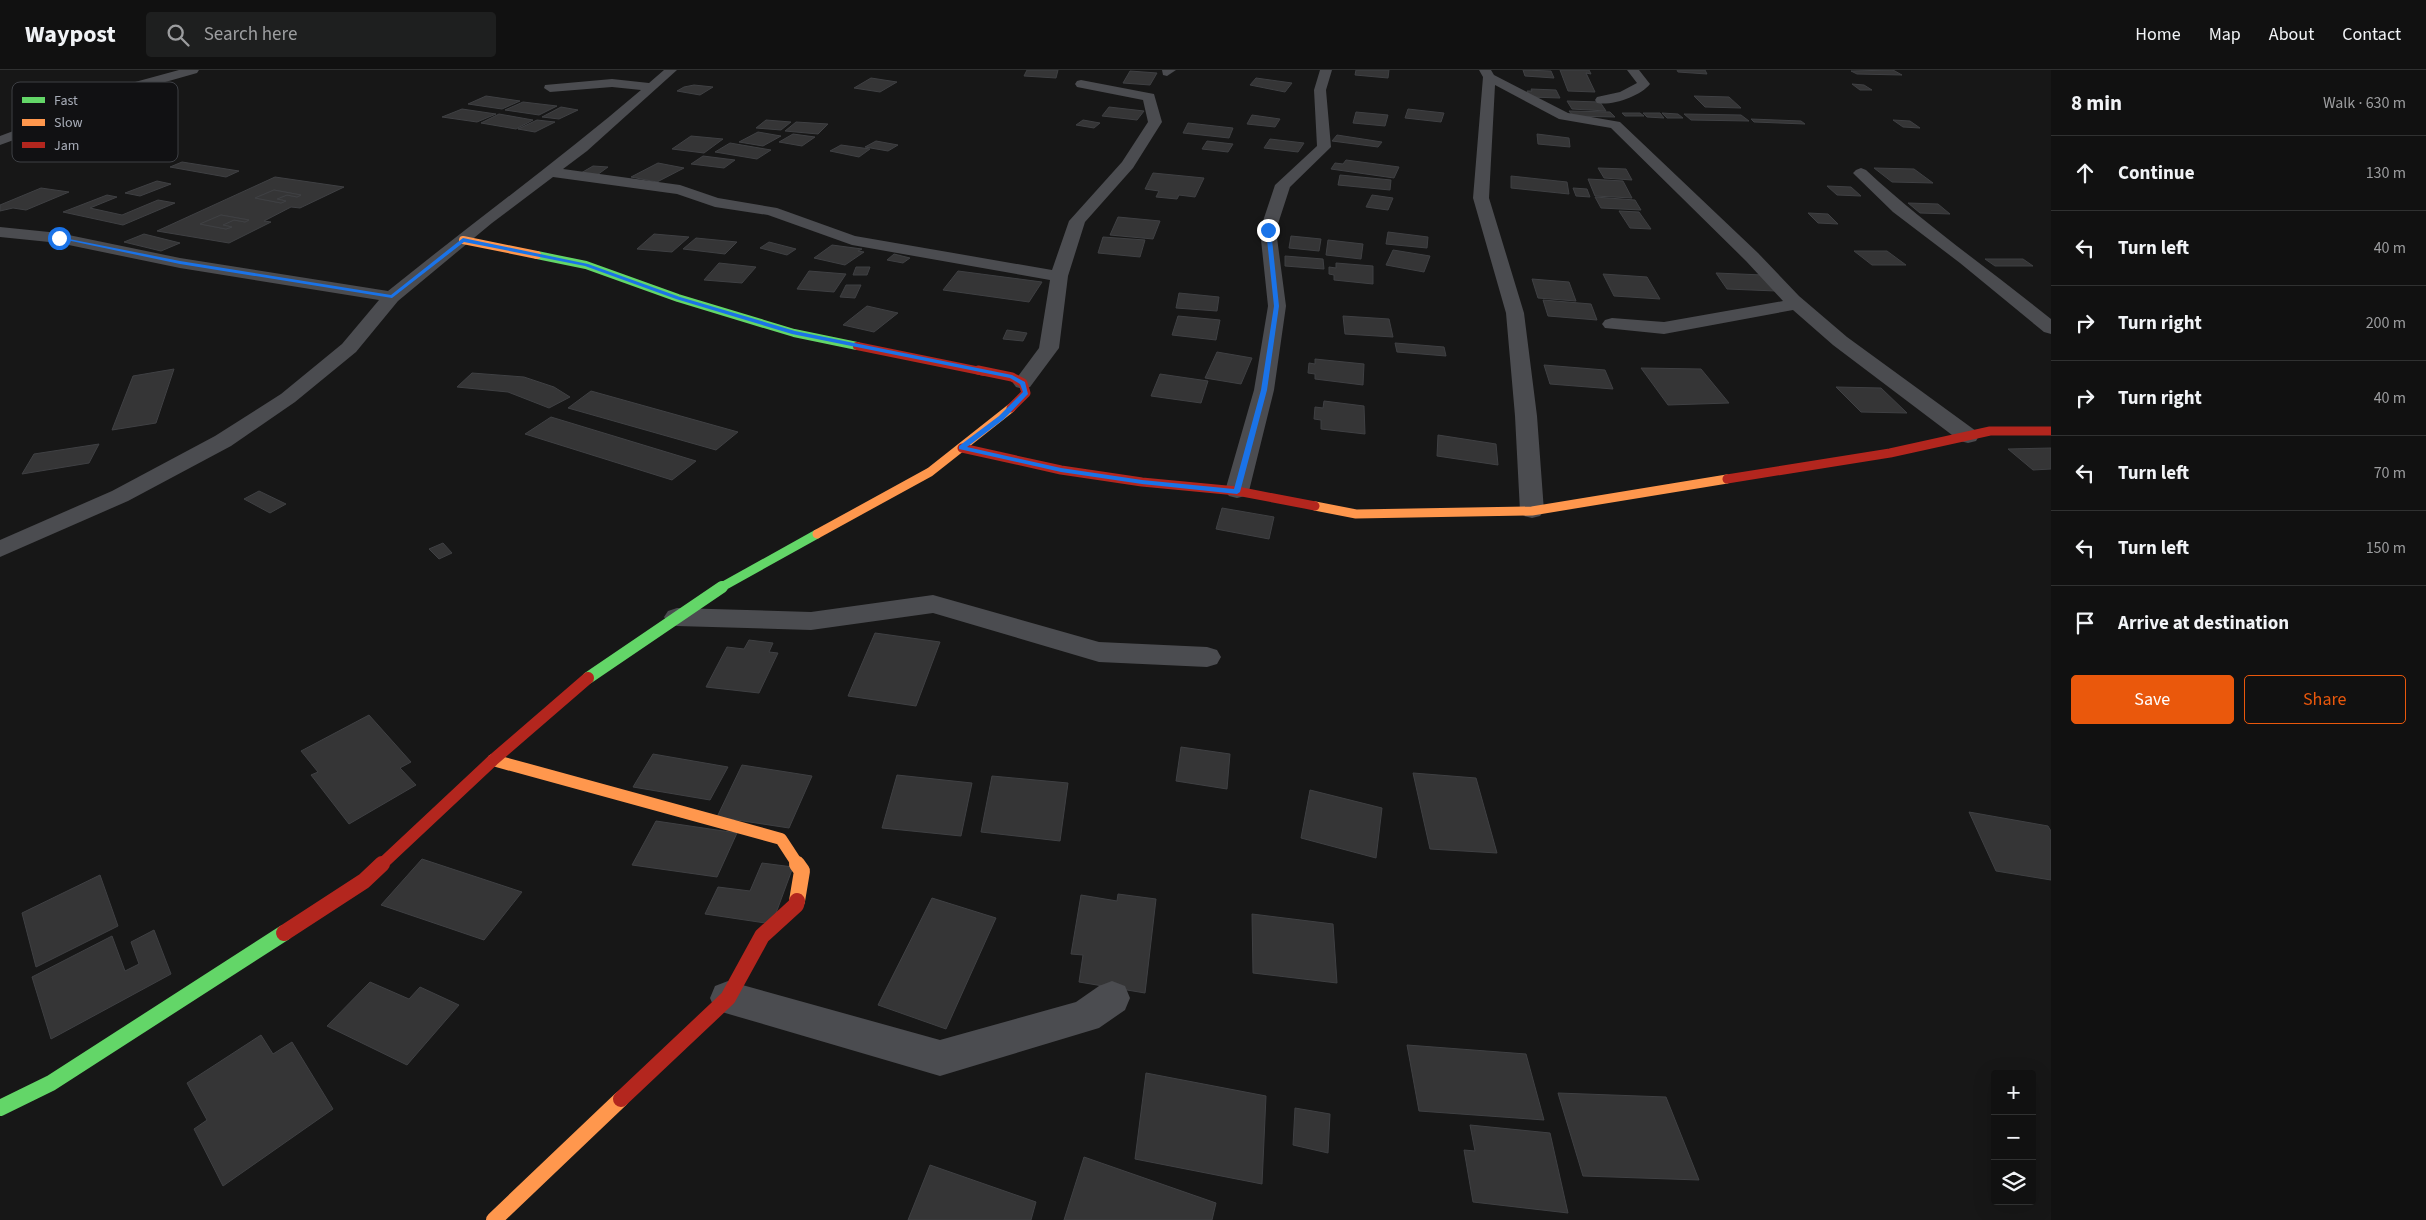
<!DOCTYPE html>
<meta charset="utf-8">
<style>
body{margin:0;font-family:"Source Sans 3",sans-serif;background:#1e1f1f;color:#f1f3f6}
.controls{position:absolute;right:15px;bottom:15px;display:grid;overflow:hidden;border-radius:5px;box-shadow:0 5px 20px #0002}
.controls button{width:45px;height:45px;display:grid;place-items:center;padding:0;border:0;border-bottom:1px solid #303131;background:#111;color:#f1f3f6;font:25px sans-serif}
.stop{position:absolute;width:15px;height:15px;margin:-11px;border:4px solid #1a73e8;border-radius:50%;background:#fff}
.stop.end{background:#1a73e8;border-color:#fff;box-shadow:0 1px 5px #0008}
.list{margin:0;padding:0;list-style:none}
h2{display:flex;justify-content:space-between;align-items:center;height:65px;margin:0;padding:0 20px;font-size:21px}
h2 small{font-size:16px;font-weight:400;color:#9c9d9f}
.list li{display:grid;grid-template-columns:32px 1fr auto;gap:15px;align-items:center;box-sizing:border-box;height:75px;padding:0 20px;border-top:1px solid #303131}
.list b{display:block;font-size:19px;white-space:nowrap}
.list em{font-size:16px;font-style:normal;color:#9c9d9f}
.actions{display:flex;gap:10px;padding:15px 20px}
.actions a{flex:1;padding:11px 0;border:1px solid #ea580c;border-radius:5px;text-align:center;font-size:18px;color:#ea580c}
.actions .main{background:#ea580c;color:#fff}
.icon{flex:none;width:28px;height:28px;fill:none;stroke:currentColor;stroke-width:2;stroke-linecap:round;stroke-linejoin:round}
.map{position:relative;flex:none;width:2051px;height:1150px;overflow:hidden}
header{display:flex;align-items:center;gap:30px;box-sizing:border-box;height:70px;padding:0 25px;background:#111;border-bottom:1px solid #303131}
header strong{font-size:24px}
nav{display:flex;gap:28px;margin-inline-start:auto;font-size:18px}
.search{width:350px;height:45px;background:#1e1f1f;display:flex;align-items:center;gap:12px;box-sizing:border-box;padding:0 18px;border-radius:5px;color:#9c9d9f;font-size:19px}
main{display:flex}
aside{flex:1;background:#111}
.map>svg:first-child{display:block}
.building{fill:#353536;stroke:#3f4043;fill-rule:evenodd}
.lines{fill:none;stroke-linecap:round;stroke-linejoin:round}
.street{fill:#4b4c50;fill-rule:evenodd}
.fast-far3{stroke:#63d668;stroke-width:8}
.fast-far2{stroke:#63d668;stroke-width:9}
.fast-far1{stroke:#63d668;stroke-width:12}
.fast{stroke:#63d668;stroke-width:16}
.slow-far3{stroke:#ff974d;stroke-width:8}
.slow-far2{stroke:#ff974d;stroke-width:9}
.slow-far1{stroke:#ff974d;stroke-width:12}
.slow{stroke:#ff974d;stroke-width:16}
.jam-far3{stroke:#b3261e;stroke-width:8}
.jam-far2{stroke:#b3261e;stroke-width:9}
.jam-far1{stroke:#b3261e;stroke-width:12}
.jam{stroke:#b3261e;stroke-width:16}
.route{fill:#1a73e8}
.key{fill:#111113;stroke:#3e4045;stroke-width:1}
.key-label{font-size:14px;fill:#a8adb8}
</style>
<header>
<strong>Waypost</strong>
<div class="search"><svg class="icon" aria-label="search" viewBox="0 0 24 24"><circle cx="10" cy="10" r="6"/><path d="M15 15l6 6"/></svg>Search here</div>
<nav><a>Home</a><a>Map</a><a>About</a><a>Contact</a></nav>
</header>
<main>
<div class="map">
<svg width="2051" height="1150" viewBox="0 0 2051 1150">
<rect width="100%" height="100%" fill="#171717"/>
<g class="building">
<polygon points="1027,0 1058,0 1056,8 1024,6"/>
<polygon points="1356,0 1389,0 1388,8 1355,5"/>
<polygon points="1523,0 1551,1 1554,8 1525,6"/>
<polygon points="1560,0 1589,0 1591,4 1586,3 1595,22 1568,21"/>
<polygon points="1677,0 1705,0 1707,4 1678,2"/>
<polygon points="1893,0 1902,5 1857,4 1851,1"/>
<polygon points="1130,1 1157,3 1150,15 1123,13"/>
<polygon points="871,8 897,12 880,22 854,18"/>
<polygon points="1256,8 1292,13 1285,22 1250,15"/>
<polygon points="1852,14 1864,15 1872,20 1860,20"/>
<polygon points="694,15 713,17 700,25 677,21 684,17"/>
<polygon points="1531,19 1556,20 1560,28 1530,27 1527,21 1532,21"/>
<polygon points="486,26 520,31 502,39 468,34"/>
<polygon points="1694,26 1729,27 1741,38 1705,37"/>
<polygon points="1567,31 1600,32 1606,41 1572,39"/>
<polygon points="523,32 557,36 539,45 505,40"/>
<polygon points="561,37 578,40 559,49 542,47"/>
<polygon points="1109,37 1144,41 1137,50 1102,46"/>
<polygon points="462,39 496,44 477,52 442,47"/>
<polygon points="1408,39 1444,43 1441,52 1405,48"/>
<polygon points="1569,41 1610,42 1615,47 1573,46"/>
<polygon points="1356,42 1388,45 1385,56 1353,53"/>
<polygon points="1622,43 1640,43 1644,46 1625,46"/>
<polygon points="1643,43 1660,43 1664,48 1647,47"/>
<polygon points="1662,43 1678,44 1683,48 1667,48"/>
<polygon points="499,44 533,50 516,59 481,53"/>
<polygon points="1684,44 1741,45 1749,51 1691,50"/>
<polygon points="1252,45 1280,49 1275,57 1247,54"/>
<polygon points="1751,49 1801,51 1805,54 1754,52"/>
<polygon points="537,50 555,52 535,62 518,59"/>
<polygon points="766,50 791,52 781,60 756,58"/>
<polygon points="1083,50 1100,53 1094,58 1076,55"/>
<polygon points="1893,50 1910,51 1920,58 1903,57"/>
<polygon points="796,52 828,54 818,64 785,61"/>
<polygon points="1188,53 1233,58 1229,68 1183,63"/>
<polygon points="758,62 781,66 763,76 739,72"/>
<polygon points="793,64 815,67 802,76 779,72"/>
<polygon points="1537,64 1569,68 1570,77 1538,74"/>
<polygon points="1337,65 1382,72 1378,77 1332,71"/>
<polygon points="691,66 723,69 704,83 672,79"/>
<polygon points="1270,69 1304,73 1298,82 1264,78"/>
<polygon points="876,71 898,75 888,81 865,77"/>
<polygon points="1207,71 1233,74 1228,82 1202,79"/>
<polygon points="730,73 771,80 757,89 715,82"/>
<polygon points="841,75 870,79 859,87 830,81"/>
<polygon points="703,86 735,90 724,98 691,94"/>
<polygon points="1346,90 1399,97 1394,108 1331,99 1335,93 1343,94"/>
<polygon points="182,92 239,101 226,107 170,97"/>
<polygon points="658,93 684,98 657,112 631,107"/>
<polygon points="593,96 608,97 597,105 581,103"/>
<polygon points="1598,98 1626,99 1632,110 1604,108"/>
<polygon points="1874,98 1914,99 1933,113 1892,112"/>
<polygon points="1153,103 1204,108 1195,127 1179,125 1177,129 1156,127 1159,121 1145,119"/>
<polygon points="1340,105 1391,110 1390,120 1338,115"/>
<polygon points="1511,106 1567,112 1569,124 1511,118"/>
<path d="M275,107L344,117L300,138L291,137L264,151L271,152L229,173L157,161ZM274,120L301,125L297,127L287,125L277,129L286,131L281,133L255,128ZM221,145L249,150L245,152L234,150L223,155L232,157L226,159L200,154Z"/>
<polygon points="1588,109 1623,111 1632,128 1595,126"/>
<polygon points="157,111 171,114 140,126 125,123"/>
<polygon points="1827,116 1851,117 1861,126 1837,125"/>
<polygon points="41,118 69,122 26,140 13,138 0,141 0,135"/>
<polygon points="1573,118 1587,119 1590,127 1576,126"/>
<polygon points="274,120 301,125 297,127 287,125 277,129 286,131 281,133 255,128"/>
<polygon points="107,125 117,127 90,138 122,145 158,130 175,133 123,155 63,142"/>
<polygon points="1372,125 1393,128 1388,140 1366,137"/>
<polygon points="1595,127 1635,130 1641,140 1601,138"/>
<polygon points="1908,133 1938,134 1950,144 1920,143"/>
<polygon points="1619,141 1639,142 1651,159 1630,158"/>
<polygon points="1808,143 1828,144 1838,154 1818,153"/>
<polygon points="221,145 249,150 245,152 234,150 223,155 232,157 226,159 200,154"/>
<polygon points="1118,147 1160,151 1153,169 1110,165"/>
<polygon points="1388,162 1428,167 1427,178 1386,174"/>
<polygon points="144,164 180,173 161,181 124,172"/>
<polygon points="654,164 689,167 672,182 637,179"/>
<polygon points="1291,166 1321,169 1319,181 1289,178"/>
<polygon points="1103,167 1145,170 1140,187 1098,183"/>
<polygon points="696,168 737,172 725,184 683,179"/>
<polygon points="1328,170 1363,174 1361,189 1326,185"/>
<polygon points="769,172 796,179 787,185 760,178"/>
<polygon points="832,175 862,179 858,181 864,182 845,195 814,188"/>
<polygon points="1393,180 1430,186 1424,202 1386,195"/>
<polygon points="1854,181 1887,181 1906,195 1872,195"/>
<polygon points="894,184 910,188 903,193 887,190"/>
<polygon points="1285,186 1323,189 1324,199 1285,196"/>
<polygon points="1985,189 2023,189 2033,196 1995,196"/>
<polygon points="719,193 756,197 742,213 704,210"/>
<polygon points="1336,193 1373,196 1373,214 1334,210 1334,205 1329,204 1329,197 1336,198"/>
<polygon points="856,197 870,197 867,205 853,205"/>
<polygon points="809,201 846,204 834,222 797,219"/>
<polygon points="958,201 1042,212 1029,232 943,220"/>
<polygon points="1716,203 1763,205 1776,221 1727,219"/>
<polygon points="1603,204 1647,207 1660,229 1614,226"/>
<polygon points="1532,209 1569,212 1576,231 1538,228"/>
<polygon points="846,215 861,215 855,228 840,227"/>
<polygon points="1179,223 1219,227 1217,241 1176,238"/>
<polygon points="1543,230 1591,234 1597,250 1548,246"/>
<polygon points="867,236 898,243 874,262 843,255"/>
<polygon points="1178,246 1220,250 1216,270 1172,265"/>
<polygon points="1343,246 1389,249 1393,267 1345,264"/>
<polygon points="1007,260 1027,263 1023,271 1003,269"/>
<polygon points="1395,273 1444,277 1446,286 1397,282"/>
<polygon points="1217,282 1252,288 1241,314 1205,308"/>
<polygon points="1315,289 1364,294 1363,315 1315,309 1315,304 1308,303 1309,293 1315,294"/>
<polygon points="1544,295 1605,300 1613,319 1550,314"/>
<polygon points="1641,298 1701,299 1729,333 1668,335"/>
<polygon points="174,299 156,353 112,360 133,306"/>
<polygon points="472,303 524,307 554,317 570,327 549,338 508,322 457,317"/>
<polygon points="1160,304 1208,311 1201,333 1151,326"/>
<polygon points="1836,317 1881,318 1907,343 1861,342"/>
<polygon points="591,321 738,362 716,380 568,338"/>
<polygon points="1324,331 1364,336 1365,364 1321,359 1321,350 1314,349 1315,337 1323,338"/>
<polygon points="551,347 696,391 672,410 525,364"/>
<polygon points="1438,365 1496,374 1498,395 1437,386"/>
<polygon points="99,374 89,393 22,404 34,384"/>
<polygon points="2051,378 2051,399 2033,400 2008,379"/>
<polygon points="259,421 286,434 270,443 244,429"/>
<polygon points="1222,438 1274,447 1269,469 1216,459"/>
<polygon points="443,473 452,483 439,489 429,479"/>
<polygon points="875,563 940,572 916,636 848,626"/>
<polygon points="749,570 773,573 769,582 778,583 759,623 706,617 727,577 744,579"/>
<polygon points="369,645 411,692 400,698 416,715 349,754 311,705 318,702 301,681"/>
<polygon points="1181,677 1230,684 1227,719 1176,711"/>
<polygon points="653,684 728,697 710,730 633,717"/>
<polygon points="742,695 812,706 789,758 717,747"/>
<polygon points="1413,703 1476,708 1497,783 1430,779"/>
<polygon points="897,705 972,713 961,766 882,758"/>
<polygon points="992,706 1068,713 1060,771 981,762"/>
<polygon points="1310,720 1382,738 1376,788 1301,768"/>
<polygon points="1969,742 2048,756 2051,761 2051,810 1996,801"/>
<polygon points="656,751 737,763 717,807 632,795"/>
<polygon points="422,789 522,822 484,870 381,835"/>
<polygon points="762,793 793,797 772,854 705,844 718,817 750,821"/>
<polygon points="100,805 118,856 36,897 22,843"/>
<polygon points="1118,824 1156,829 1145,923 1079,912 1083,885 1071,884 1081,825 1117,831"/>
<polygon points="932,828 996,848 946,959 878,935"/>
<polygon points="1252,844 1333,854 1337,913 1253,903"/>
<polygon points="154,860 171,904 51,969 32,907 112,866 125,901 139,894 131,872"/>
<polygon points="370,912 409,929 420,917 459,935 407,995 327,956"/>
<polygon points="261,965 273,984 292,972 333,1039 223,1116 194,1059 207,1050 187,1013"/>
<polygon points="1407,975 1526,984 1544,1050 1419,1041"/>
<polygon points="1146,1003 1266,1026 1262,1114 1135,1089"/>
<polygon points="1558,1023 1666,1027 1699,1110 1583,1106"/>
<polygon points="1295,1038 1330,1044 1328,1083 1293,1075"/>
<polygon points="1470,1055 1550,1063 1568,1143 1473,1132 1464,1080 1475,1081"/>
<polygon points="1084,1087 1216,1133 1212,1150 1064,1150"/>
<polygon points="930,1095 1036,1132 1031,1150 908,1150"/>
</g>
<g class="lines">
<g class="street">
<polygon points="179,0 199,0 197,3 123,24 74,48 0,75 0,66 64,42 113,18"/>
<path d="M664,0H677L587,81L563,99L680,115L718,128L777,138L855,166L1052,200L1069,151L1122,92L1148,52L1143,30L1077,17L1075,14L1077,11L1081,10L1154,24L1162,52L1133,98L1085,152L1068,206L1059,278L1030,317L1023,319L1016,317L1013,313L1039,278L1050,210L852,175L768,145L715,137L677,124L553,107L492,153L398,231L356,282L295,332L231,376L128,431L0,487V470L112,421L215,366L281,324L342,274L379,230L180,198L59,173L0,167V157L59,163L180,188L388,221C472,153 559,90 641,20L612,17L550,22L544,18L545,15L612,9L649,13Z"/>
<polygon points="1162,0 1176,0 1167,6 1163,5"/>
<polygon points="1320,0 1332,0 1326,20 1331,77 1290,117 1276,160 1286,236 1274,320 1249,421 1245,426 1237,428 1229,426 1225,421 1254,320 1268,236 1260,160 1275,115 1317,76 1314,20"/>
<polygon points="1479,0 1491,0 1494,5 1568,43 1620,52 1758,183 1799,226 1847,267 1976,361 1979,366 1976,371 1968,373 1960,371 1833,275 1793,240 1664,264 1605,258 1602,254 1605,250 1612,248 1664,252 1783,231 1746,191 1611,58 1559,49 1495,15 1489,128 1524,243 1537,346 1544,441 1540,446 1532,448 1524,446 1520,441 1515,346 1506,243 1473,128 1483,7"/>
<path d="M1627,0H1639L1650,14C1641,26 1612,36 1597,33L1595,30L1597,27L1620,22L1637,13Z"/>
<path d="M1861,98L1866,100C1924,154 1989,199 2051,249V264L2044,262L1960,193L1893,142L1856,106L1853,103L1856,100Z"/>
<polygon points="933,525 1099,572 1207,577 1217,580 1221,587 1217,594 1207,597 1099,592 933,543 811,560 677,556 668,553 664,547 668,541 677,538 811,542"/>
<polygon points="728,911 940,970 1076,932 1099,916 1112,911 1125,916 1130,928 1125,940 1099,958 940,1006 715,940 710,928 715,916"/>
</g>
<polyline class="fast-far3" points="537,185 586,195 678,228 794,263 857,276"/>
<polyline class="fast-far2" points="720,518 817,464"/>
<polyline class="fast-far1" points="588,608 722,517"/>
<polyline class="fast" points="0,1038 51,1013 284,863"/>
<polyline class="slow-far3" points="463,170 537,185"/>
<g class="slow-far2">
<polyline points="1315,436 1356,444 1532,441 1727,409"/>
<polyline points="817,464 930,402 1011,338"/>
</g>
<polyline class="slow-far1" points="493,690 781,769 798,795"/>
<g class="slow">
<polyline points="797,831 802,801 797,794"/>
<polyline points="494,1150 621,1029"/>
</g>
<polyline class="jam-far3" points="857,276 985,302"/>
<g class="jam-far2">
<polyline points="978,300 1012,307 1023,313 1026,323 1011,338"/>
<polyline points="962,378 1061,400 1142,412 1237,421 1315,436"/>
<polyline points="1727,409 1890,383 1990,361 2051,361"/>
</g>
<polyline class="jam-far1" points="381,795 493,690 588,608"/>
<g class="jam">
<polyline points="284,863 364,811 382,794"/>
<polyline points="621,1029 728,928 762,866 796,835 797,831"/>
</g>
</g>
<polygon class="route" points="1268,159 1271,160 1279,236 1267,320 1240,422 1237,424 1142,414 1061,402 959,379 959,376 999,346 1023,322 1020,314 1010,308 792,264 676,229 585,196 464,172 392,228 180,194 57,168 59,167 180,191 391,225 463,168 588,194 680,227 795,261 1012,305 1025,312 1028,324 1004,349 967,377 1061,398 1142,410 1234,419 1261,320 1274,236 1266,160"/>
<rect x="12" y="12" width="166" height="80" rx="8" class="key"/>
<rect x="22" y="27" width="23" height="6" fill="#63d668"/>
<rect x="22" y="49" width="23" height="7" fill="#ff974d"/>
<rect x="22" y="72" width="23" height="6" fill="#b3261e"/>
<g class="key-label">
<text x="54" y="35">Fast</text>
<text x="54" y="57">Slow</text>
<text x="54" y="80">Jam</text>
</g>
</svg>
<div class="controls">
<button>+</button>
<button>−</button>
<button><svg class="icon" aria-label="layers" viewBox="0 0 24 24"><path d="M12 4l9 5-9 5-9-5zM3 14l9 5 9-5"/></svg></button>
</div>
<div class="stop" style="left:59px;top:168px"></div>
<div class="stop end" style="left:1268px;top:160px"></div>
</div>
<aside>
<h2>8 min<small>Walk · 630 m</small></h2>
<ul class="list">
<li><svg class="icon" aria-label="ahead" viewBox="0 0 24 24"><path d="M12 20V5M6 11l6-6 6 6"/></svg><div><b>Continue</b></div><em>130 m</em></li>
<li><svg class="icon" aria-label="left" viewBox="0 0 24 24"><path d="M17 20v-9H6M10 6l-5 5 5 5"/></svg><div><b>Turn left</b></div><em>40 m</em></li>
<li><svg class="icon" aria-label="right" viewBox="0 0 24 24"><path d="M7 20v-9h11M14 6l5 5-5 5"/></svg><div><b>Turn right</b></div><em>200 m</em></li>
<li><svg class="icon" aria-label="right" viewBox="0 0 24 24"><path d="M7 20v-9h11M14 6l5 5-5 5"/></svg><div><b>Turn right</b></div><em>40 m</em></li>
<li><svg class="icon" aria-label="left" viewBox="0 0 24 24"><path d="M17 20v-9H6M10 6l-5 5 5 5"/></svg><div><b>Turn left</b></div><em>70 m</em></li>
<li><svg class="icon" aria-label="left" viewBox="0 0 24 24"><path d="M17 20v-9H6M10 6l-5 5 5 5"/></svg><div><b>Turn left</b></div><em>150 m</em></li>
<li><svg class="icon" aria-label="arrive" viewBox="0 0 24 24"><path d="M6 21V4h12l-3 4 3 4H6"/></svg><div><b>Arrive at destination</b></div></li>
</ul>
<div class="actions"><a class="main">Save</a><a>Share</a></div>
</aside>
</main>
